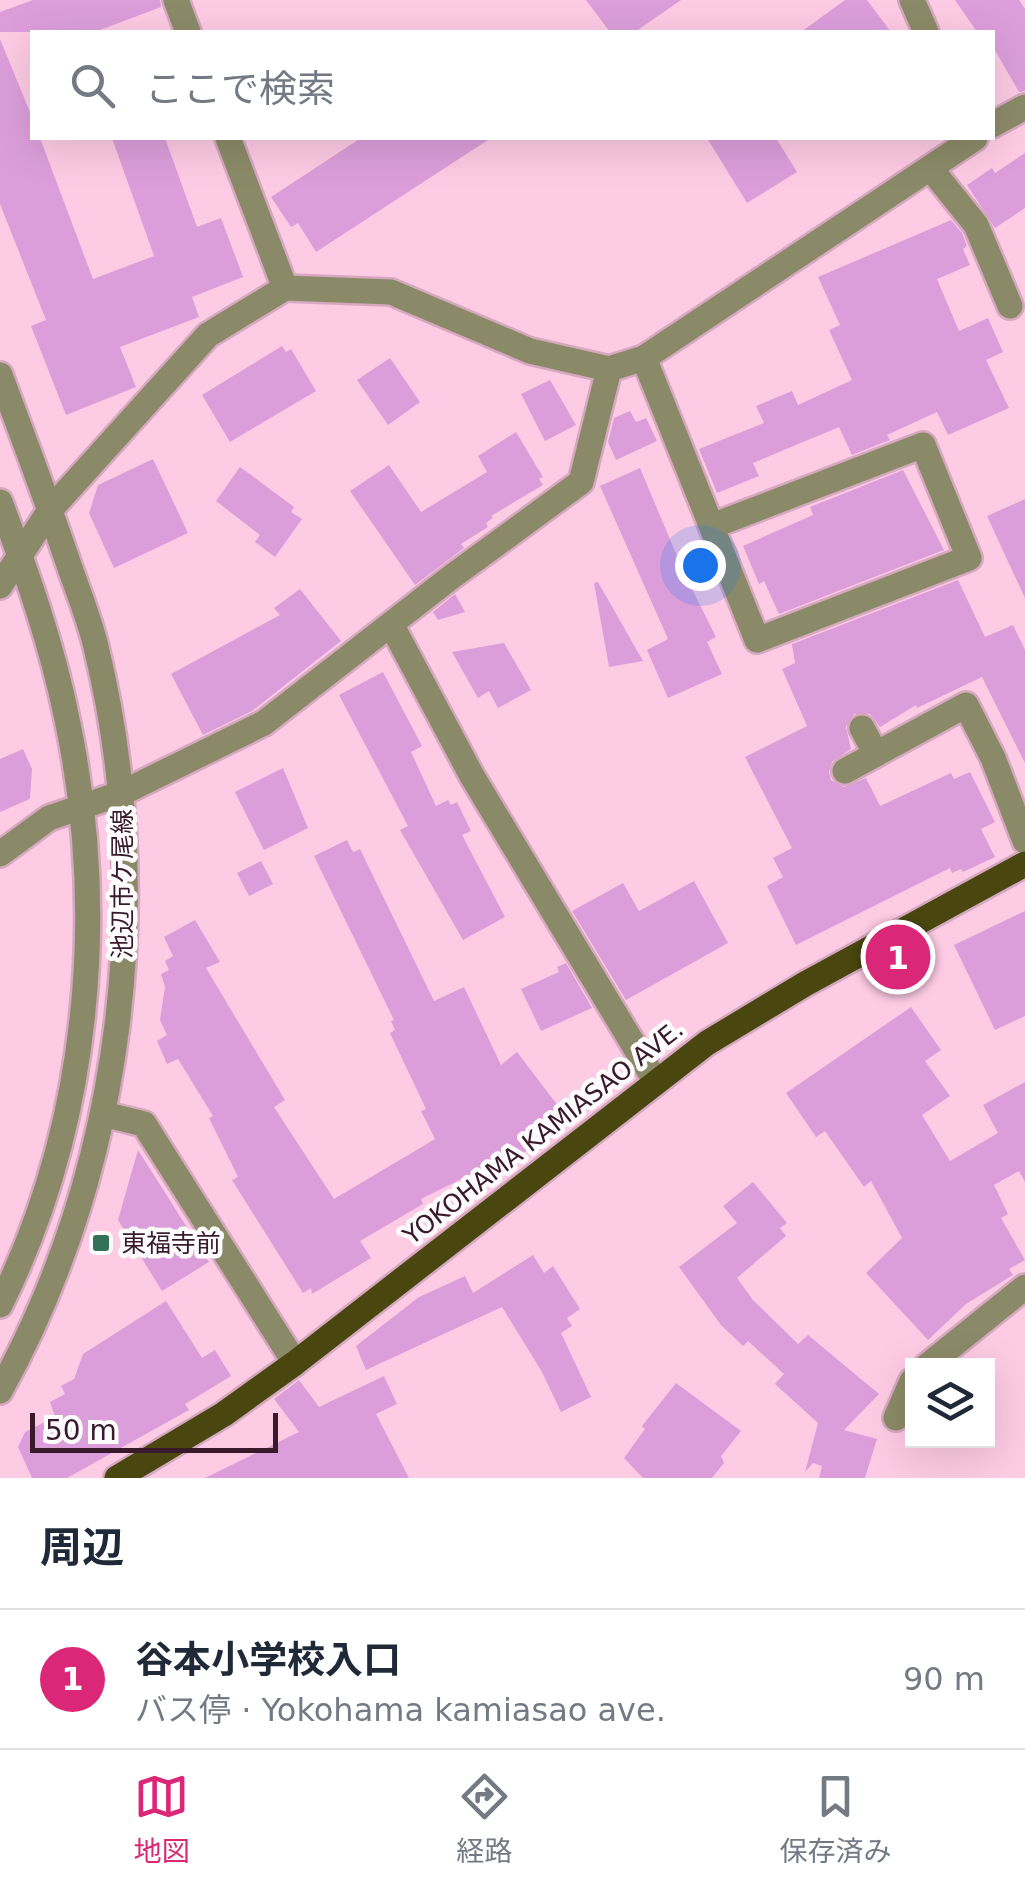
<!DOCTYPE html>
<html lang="ja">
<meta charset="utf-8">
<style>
body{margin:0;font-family:"DejaVu Sans","Noto Sans JP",sans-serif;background:#f2f2f3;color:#1f2937}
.controls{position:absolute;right:30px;bottom:30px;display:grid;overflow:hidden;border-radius:0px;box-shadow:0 10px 40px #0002}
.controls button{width:90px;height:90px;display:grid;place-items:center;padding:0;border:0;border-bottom:2px solid #e0e1e3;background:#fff;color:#1f2937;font:50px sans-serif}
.scale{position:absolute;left:30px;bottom:25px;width:248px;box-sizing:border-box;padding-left:10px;border:5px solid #391a2b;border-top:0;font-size:28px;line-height:35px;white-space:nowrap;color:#391a2b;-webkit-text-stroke:8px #fcfcfc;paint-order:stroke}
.you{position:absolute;left:700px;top:565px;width:35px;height:35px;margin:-25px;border:8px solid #fff;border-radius:50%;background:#1a73e8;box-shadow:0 0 0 15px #1a73e833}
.badge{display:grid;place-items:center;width:65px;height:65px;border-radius:50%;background:#db2777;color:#fff;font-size:32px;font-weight:700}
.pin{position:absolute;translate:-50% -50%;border:5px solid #fff;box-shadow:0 2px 10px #0006}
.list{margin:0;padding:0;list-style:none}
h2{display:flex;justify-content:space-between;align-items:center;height:130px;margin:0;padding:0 40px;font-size:42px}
h2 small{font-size:32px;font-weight:400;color:#747a83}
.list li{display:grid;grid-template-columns:65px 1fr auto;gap:30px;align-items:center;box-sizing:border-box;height:140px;padding:0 40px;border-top:2px solid #e0e1e3}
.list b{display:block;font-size:38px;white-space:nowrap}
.list p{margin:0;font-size:32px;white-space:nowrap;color:#747a83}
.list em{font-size:32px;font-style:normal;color:#747a83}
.icon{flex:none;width:55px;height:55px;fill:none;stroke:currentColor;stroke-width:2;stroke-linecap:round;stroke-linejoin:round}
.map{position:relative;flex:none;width:1025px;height:1478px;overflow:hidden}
.search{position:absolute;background:#fff;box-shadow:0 10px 40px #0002;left:30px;right:30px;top:30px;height:110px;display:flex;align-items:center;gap:25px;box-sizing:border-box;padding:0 35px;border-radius:0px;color:#747a83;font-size:38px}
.sheet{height:270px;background:#fff}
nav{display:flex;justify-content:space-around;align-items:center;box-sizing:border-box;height:140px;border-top:2px solid #e0e1e3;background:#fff;font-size:28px;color:#747a83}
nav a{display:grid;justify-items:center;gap:5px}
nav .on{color:#db2777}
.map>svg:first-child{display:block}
.building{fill:#dc9edb}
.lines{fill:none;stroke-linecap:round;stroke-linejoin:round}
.minor-casing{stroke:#d6a8bf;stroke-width:30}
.major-casing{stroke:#d6a8bf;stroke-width:30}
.minor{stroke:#8b8a68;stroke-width:25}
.major{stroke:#49470f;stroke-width:25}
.poi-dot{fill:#35705b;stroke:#fcfcfc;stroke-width:4}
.labels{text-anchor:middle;stroke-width:9;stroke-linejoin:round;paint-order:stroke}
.street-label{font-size:25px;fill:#391a2b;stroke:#fcfcfc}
.poi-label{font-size:25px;fill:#391a2b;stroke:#fcfcfc;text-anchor:start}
</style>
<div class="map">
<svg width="1025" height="1478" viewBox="0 0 1025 1478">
<rect width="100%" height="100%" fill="#fdcbe4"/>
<g class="building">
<polygon points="33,0 160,0 161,7 95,32 0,32 0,12"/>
<polygon points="586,0 681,0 635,32 610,32"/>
<polygon points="845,0 867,0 891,32 801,32"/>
<polygon points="955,0 1019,0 1025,9 1025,91 1019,92 992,45 992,32 977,32"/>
<polygon points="0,39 32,117 32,138 40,138 93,279 154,256 112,138 165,138 197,227 221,218 243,277 192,297 199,317 120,347 136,387 66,415 31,326 46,320 0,204"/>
<polygon points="361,138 491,138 316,252 298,223 291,227 271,197"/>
<polygon points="707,138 776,138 797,172 747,203"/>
<polygon points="1025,153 1025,208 995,228 967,185 992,168 995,173"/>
<polygon points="951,220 962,233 967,246 963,249 970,265 937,279 959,331 988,318 1003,352 986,360 1009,408 948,435 937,412 887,435 890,440 852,455 839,427 753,463 759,476 717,493 699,449 764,423 756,406 792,391 798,405 852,380 829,330 840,325 818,277"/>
<polygon points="282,346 286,352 291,349 316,391 230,442 202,395"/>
<polygon points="390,358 420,402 388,425 357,380"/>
<polygon points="550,380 576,425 545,441 521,394"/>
<polygon points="630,411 636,422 646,418 657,441 616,460 608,442 614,418"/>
<polygon points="516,432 543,477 539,479 543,485 491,516 493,518 486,523 488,527 461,544 464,548 415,585 350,491 389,465 421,512 487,472 478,456"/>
<polygon points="153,459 188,533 114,568 89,513 98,485"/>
<polygon points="240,467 294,507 291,512 302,519 275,557 255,542 260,535 216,501"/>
<polygon points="640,468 685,575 716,637 707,642 722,674 668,698 647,650 668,639 600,486"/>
<polygon points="903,470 944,550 779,614 764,581 759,584 743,546 813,515 810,507"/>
<polygon points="1025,499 1025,598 987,516"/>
<polygon points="958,580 985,637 1013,625 1025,650 1025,763 982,677 917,708 916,705 880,727 870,714 854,714 846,727 851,749 832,762 829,772 831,780 844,787 866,778 880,806 951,773 954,779 970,772 995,822 981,829 995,857 963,872 961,869 952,873 950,868 796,945 767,886 783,877 773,858 792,848 745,757 807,726 782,669 795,663 792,644"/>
<polygon points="598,582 643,661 609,667 594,583"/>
<polygon points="300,589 341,641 252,711 203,735 171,674 280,615 274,608"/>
<polygon points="455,594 465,612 438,620 433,612"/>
<polygon points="504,643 531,690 498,708 489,691 478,698 452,652"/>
<polygon points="383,672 422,746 411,752 436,806 448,800 451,805 457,802 471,831 462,835 505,917 463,940 400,830 408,826 339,695"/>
<polygon points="23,749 32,769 30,799 0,812 0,759"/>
<polygon points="283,768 308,828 264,850 235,792"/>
<polygon points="347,840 353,852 360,849 434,1001 464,987 501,1065 517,1052 559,1107 523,1133 533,1146 512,1161 508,1156 421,1199 423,1204 360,1241 371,1258 312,1294 311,1288 303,1293 232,1180 238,1177 209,1118 213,1116 178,1059 167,1064 157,1041 167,1035 160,1020 165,987 161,974 169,970 165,961 173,956 164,937 195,920 220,962 206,968 285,1100 274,1107 334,1199 435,1139 421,1111 426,1109 390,1033 395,1030 391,1021 394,1020 314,856"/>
<polygon points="261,861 273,884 249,896 237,873"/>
<polygon points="694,881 728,943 626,1000 572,911 623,883 639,911"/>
<polygon points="1025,911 1025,1016 995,1030 954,945"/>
<polygon points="566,963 592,1008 541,1031 521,989 559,972 557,967"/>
<polygon points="911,1007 941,1050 925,1061 950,1096 922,1115 950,1161 998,1133 983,1105 1025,1082 1025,1182 1019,1171 994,1185 1008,1214 1001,1218 1025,1260 1009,1269 1013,1275 966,1304 928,1340 866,1273 902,1238 871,1181 864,1187 825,1131 816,1137 786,1093"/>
<polygon points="138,1150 209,1262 162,1291 118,1220"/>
<polygon points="753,1182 787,1223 780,1228 786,1236 737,1278 753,1300 798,1344 808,1335 879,1394 844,1430 877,1439 865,1478 819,1478 822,1466 813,1463 805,1472 818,1423 775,1384 784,1374 748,1341 743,1346 721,1325 679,1267 737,1223 723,1206"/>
<polygon points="533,1255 544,1273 553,1266 580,1309 567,1318 572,1326 561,1333 591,1397 561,1412 542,1372 502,1307 366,1370 356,1346 419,1297 465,1276 473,1293"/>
<polygon points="166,1301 202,1358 215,1350 231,1376 185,1404 189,1410 67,1478 32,1478 18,1447 25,1432 55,1417 50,1402 65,1394 61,1386 74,1379 83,1354"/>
<polygon points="384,1376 397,1404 376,1414 409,1478 205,1478 299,1432 274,1399 299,1380 319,1407"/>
<polygon points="676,1383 741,1431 721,1456 724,1463 712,1478 643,1478 624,1458 645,1429 642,1426"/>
</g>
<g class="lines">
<defs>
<g id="minor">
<polyline points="176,0 188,32"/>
<polyline points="912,0 926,32"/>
<polyline points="992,125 1025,107"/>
<polyline points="228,138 285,288"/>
<polyline points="931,169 976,225 1010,306"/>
<polyline points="644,358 757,640 969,558 923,445 712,526"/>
<path d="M0,375C24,439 48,503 70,568C79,594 90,621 96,647C156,895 123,1168 0,1391"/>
<path d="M0,502C27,573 52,645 67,719C108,914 89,1126 0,1305"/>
<polyline points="0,586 50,510 208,335 285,288 391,292 530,351 609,369 644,358 975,138"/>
<polyline points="392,626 472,776 656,1082"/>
<polyline points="862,728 876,754"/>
<polyline points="845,771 966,705 993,758 1025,841"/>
<polyline points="0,854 49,818 122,793 264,723 450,578 581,482 609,369"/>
<polyline points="103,1114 144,1124 295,1363"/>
<polyline points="927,1366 1025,1287"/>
<polyline points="896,1418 912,1381"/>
</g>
<polyline id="major" points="117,1478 224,1414 295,1363 707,1043 805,984 1025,864"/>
</defs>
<use href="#minor" class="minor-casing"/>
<use href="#major" class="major-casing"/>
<use href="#minor" class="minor"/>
<use href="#major" class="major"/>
</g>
<rect class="poi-dot" x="91" y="1233" width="20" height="20" rx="5"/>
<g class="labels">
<g class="street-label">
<text transform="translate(122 884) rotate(-90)" y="9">池辺市ケ尾線</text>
<text transform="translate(543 1132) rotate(-38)" y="9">YOKOHAMA KAMIASAO AVE.</text>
</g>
<g class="poi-label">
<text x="121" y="1252">東福寺前</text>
</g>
</g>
</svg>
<div class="controls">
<button><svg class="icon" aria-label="layers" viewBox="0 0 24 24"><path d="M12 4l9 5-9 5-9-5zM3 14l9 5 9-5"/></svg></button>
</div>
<div class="scale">50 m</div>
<div class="you"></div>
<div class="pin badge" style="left:898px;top:957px">1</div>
<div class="search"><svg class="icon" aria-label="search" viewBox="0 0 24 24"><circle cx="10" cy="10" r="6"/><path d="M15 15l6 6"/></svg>ここで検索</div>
</div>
<section class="sheet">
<h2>周辺<small></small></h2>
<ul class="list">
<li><span class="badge">1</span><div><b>谷本小学校入口</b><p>バス停 · Yokohama kamiasao ave.</p></div><em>90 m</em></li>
</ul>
</section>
<nav>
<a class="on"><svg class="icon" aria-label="map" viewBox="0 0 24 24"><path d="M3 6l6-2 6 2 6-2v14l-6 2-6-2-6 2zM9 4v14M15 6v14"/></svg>地図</a>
<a><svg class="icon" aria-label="directions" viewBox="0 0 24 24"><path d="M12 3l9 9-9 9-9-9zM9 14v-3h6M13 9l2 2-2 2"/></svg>経路</a>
<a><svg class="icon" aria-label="saved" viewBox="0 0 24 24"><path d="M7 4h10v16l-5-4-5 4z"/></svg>保存済み</a>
</nav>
